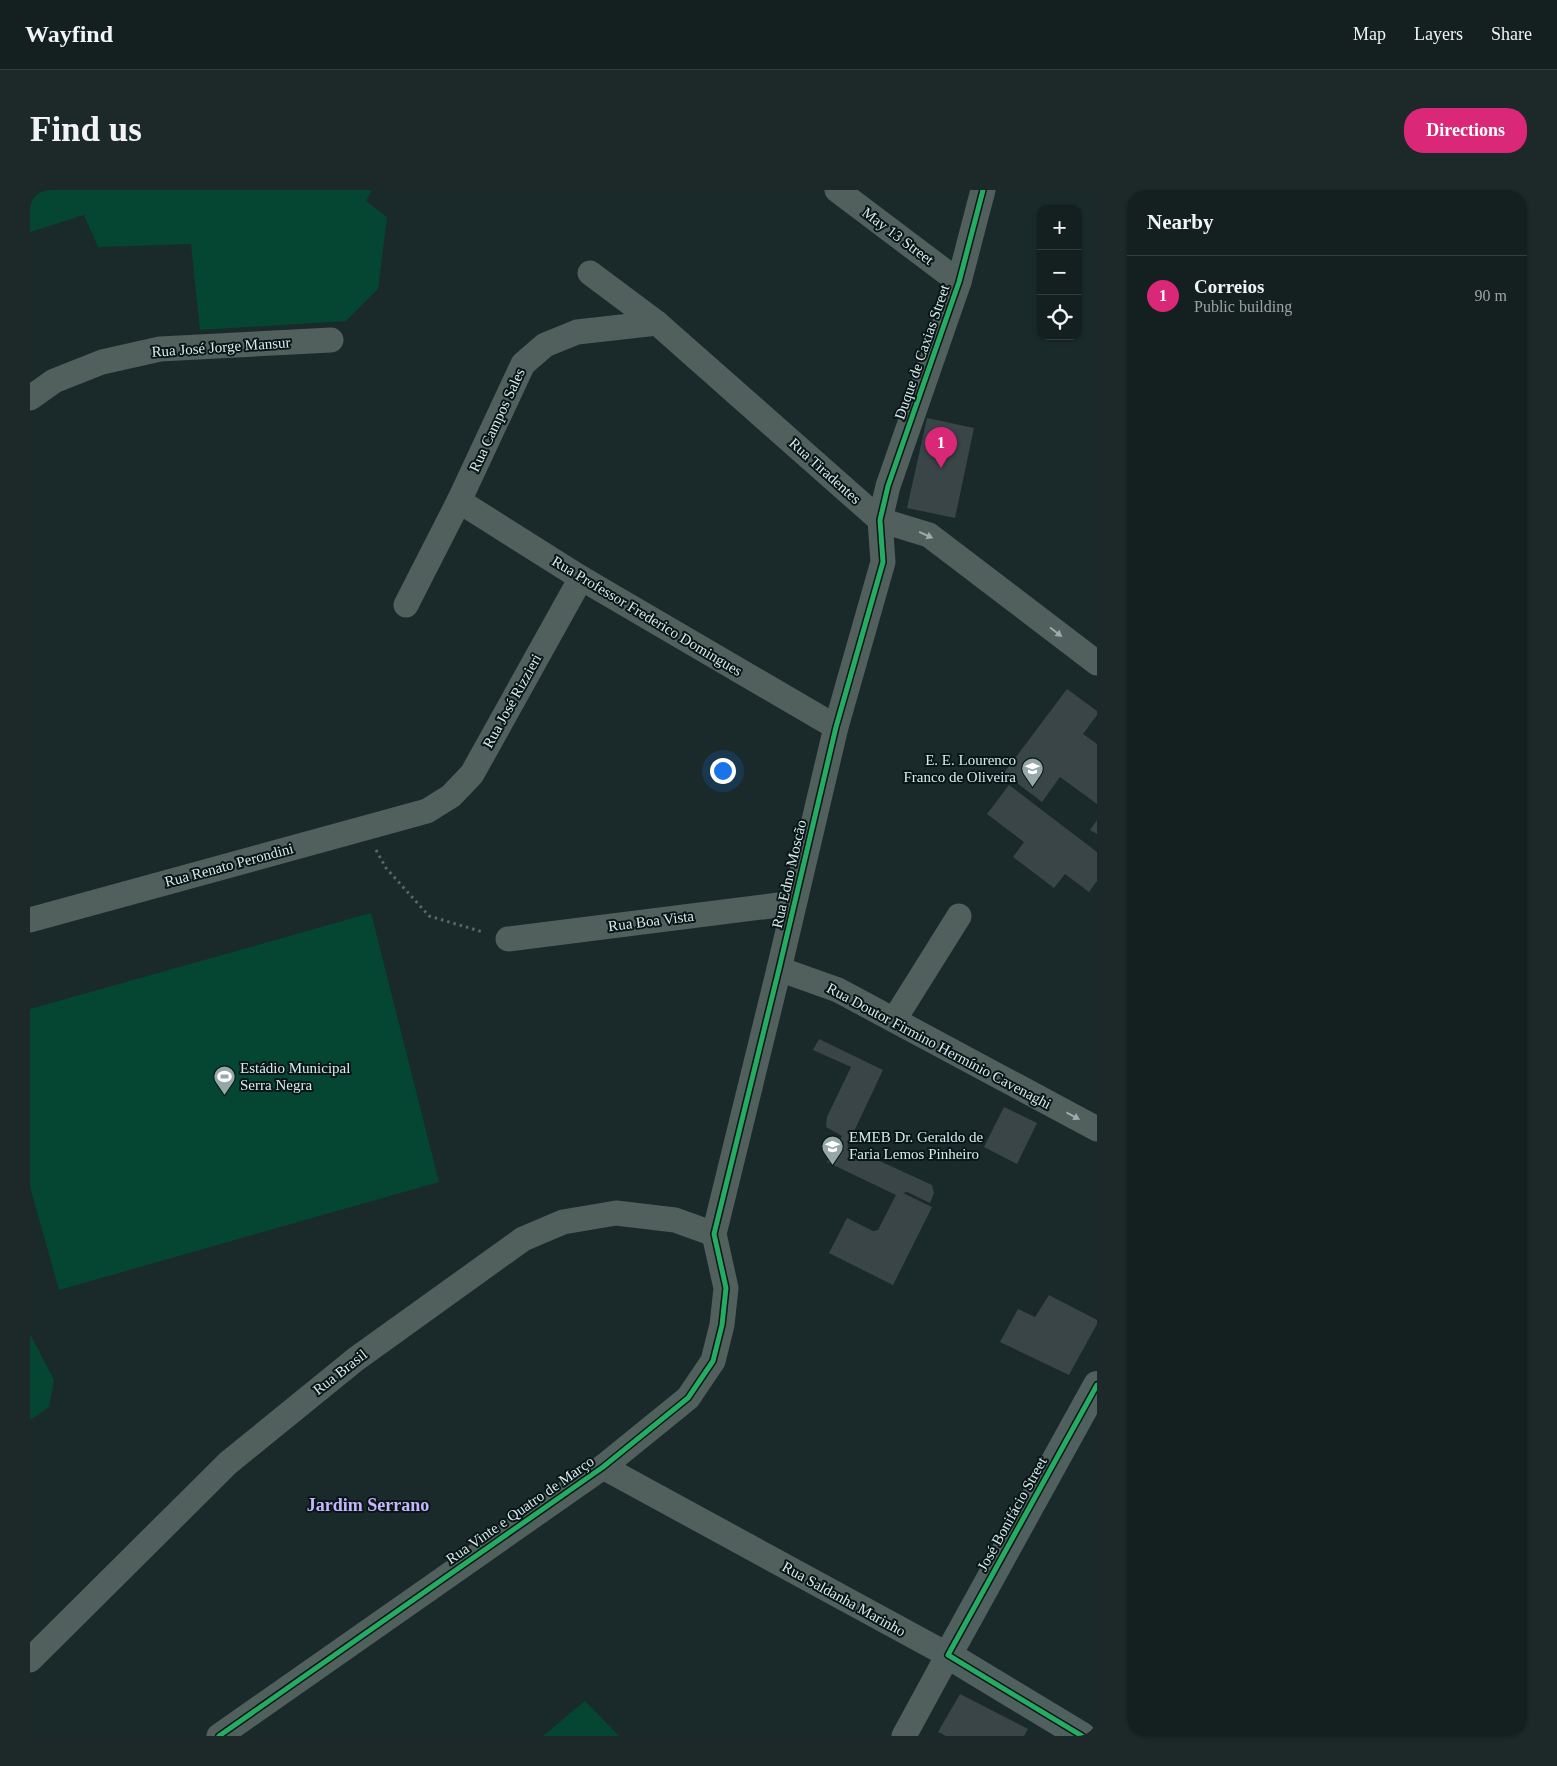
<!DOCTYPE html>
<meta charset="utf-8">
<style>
body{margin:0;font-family:"Times New Roman",serif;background:#1d2829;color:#f1f3f6}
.controls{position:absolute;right:15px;top:15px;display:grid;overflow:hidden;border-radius:10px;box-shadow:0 1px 4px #0004}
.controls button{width:45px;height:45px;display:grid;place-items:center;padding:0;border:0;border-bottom:1px solid #333e3e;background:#142020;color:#f1f3f6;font:25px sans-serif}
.you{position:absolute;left:692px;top:580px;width:18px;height:18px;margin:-12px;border:4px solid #fff;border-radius:50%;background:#1a73e8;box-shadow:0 0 0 8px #1a73e833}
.badge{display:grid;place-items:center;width:32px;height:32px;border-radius:50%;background:#db2777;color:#fff;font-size:16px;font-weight:700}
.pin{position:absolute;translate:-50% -41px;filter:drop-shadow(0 1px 2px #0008)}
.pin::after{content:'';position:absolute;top:26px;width:18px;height:15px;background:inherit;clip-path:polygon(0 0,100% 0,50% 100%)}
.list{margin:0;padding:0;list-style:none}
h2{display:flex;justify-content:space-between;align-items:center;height:65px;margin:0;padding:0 20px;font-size:21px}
h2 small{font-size:16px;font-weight:400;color:#9da3a5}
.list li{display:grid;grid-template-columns:32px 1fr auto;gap:15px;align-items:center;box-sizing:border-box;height:80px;padding:0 20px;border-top:1px solid #333e3e}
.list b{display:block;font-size:19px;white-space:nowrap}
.list p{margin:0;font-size:16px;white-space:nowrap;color:#9da3a5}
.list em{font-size:16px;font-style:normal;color:#9da3a5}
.icon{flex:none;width:28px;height:28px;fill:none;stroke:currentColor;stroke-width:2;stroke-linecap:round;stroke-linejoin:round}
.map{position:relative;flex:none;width:1067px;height:1546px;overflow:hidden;border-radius:20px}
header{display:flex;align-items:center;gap:30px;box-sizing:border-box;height:70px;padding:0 25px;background:#142020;border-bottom:1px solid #333e3e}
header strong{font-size:24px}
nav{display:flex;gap:28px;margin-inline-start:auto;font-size:18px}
.intro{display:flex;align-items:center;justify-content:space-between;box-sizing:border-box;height:120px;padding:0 30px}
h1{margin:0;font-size:35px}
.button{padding:12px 22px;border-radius:20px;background:#db2777;color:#fff;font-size:18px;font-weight:700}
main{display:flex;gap:30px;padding:0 30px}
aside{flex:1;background:#142020;border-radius:20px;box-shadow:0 1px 4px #0004}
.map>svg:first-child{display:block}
.green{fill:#044631}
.building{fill:#394547}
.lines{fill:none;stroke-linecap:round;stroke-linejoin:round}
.path{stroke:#5b6666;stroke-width:3;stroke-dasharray:2.5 4;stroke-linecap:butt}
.street{stroke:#515f5d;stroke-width:25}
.secondary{stroke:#50605e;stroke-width:28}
.cycleway-casing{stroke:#091617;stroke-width:8}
.cycleway{stroke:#26ab63;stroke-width:5}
.oneway{fill:#9cabab}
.labels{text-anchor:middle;stroke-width:4;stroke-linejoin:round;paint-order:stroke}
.street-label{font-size:15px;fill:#d9eaeb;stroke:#091617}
.poi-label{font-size:15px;fill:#d9eaeb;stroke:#091617;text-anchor:start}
.quarter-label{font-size:18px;font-weight:bold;fill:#c6b5fc;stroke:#091617}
</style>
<header>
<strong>Wayfind</strong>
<nav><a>Map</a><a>Layers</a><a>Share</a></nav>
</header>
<div class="intro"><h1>Find us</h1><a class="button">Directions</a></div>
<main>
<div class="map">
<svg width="1067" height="1546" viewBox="0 0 1067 1546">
<rect width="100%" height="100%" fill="#1a2a2b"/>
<g class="green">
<polygon points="0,0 342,0 336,11 357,27 348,99 316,131 170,140 161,54 68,57 54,25 0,42"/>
<polygon points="341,723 409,992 29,1100 0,997 0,819"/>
<polygon points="0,1144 24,1190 19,1217 0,1230"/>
<polygon points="555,1511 589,1546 513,1546"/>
</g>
<g class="building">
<polygon points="897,228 944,238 925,328 877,318"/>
<polygon points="1037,499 1067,521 1067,525 1053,544 1067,554 1067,614 1030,587 1012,612 974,583"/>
<polygon points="979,595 1067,662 1067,691 1059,702 1035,684 1024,698 983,667 994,652 957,624"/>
<polygon points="1067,630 1067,644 1060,640"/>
<polygon points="789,849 853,880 817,956 902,995 904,1003 900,1013 877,1002 873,1003 902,1017 863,1095 799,1063 817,1028 843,1041 848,1040 866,1005 797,972 812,946 796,937 797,927 821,877 783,860"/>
<polygon points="974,917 1007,933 987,974 954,957"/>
<polygon points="1019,1105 1067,1130 1067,1134 1039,1185 970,1152 988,1119 1005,1127"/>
<polygon points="930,1504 998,1539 994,1546 916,1546 908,1542"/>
</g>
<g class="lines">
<polyline class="path" points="346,660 356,678 399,726 453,742"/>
<g class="street">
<polyline points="807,0 929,92"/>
<polyline points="560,83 627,133 850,330 899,345 1067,473"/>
<polyline points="0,208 24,191 72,172 130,159 301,150"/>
<polyline points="429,311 551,388 806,537"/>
<polyline points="376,415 429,311 493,174 515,155 547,142 627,133"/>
<polyline points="0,730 397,621 421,606 442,584 551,388"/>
<polyline points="478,749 764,713"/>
<polyline points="749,779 808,800 1067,939"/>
<polyline points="864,830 929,726"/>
<polyline points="573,1277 918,1465 874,1546"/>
<polyline points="0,1470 198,1273 326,1169 493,1049 533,1032 586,1023 645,1030 684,1044"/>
<polyline points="189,1546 573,1277 658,1208 683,1171 692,1135 696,1098 684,1044 749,779 806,537 853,372 850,330 858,296 929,92 953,0"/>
</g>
<polyline class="secondary" points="1052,1546 918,1465 1067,1195"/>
<defs>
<g id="cycleway">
<polyline points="189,1546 573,1277 658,1208 683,1171 692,1135 696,1098 684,1044 749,779 806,537 853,372 850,330 858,296 929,92 953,0"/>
<polyline points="1052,1546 918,1465 1067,1195"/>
</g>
</defs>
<use href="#cycleway" class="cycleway-casing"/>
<use href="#cycleway" class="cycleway"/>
</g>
<defs><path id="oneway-solid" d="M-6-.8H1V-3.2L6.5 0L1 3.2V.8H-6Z" transform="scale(1.25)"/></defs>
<g class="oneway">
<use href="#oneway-solid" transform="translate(896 345) rotate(24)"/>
<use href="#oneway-solid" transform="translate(1026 442) rotate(37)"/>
<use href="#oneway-solid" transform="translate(1043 926) rotate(28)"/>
</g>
<defs>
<symbol id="school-pin" viewBox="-11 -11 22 30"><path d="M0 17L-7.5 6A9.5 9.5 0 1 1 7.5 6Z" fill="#96a7a8" stroke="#091617"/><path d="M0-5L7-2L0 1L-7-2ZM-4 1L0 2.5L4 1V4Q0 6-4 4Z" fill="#fff"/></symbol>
<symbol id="stadium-pin" viewBox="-11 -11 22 30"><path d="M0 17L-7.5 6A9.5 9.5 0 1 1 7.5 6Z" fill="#96a7a8" stroke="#091617"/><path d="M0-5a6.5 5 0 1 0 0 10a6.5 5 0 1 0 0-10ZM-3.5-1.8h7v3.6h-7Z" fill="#fff"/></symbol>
</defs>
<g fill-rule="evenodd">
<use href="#school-pin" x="990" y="566" width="25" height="34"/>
<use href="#stadium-pin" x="182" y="874" width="25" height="34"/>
<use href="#school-pin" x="790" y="944" width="25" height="34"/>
</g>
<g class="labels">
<g class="street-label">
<text transform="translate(868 46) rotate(37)" y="5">May 13 Street</text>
<text transform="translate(191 157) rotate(-4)" y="5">Rua José Jorge Mansur</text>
<text transform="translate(892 162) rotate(-71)" y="5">Duque de Caxias Street</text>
<text transform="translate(467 230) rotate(-65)" y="5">Rua Campos Sales</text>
<text transform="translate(795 281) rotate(42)" y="5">Rua Tiradentes</text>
<text transform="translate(617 426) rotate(31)" y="5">Rua Professor Frederico Domingues</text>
<text transform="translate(482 511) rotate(-61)" y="5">Rua José Rizzieri</text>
<text transform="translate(199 675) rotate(-15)" y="5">Rua Renato Perondini</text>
<text transform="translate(759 684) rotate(-77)" y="5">Rua Edno Moscão</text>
<text transform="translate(621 731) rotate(-7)" y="5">Rua Boa Vista</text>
<text transform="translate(909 856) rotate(28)" y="5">Rua Doutor Firmino Hermínio Cavenaghi</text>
<text transform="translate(310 1182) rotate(-38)" y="5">Rua Brasil</text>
<text transform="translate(490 1320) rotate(-35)" y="5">Rua Vinte e Quatro de Março</text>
<text transform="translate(982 1324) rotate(-61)" y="5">José Bonifácio Street</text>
<text transform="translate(814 1409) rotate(29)" y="5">Rua Saldanha Marinho</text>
</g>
<g class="poi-label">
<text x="986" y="575" text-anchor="end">E. E. Lourenco<tspan x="986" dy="17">Franco de Oliveira</tspan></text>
<text x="210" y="883">Estádio Municipal<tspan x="210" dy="17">Serra Negra</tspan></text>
<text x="819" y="952">EMEB Dr. Geraldo de<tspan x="819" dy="17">Faria Lemos Pinheiro</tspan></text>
</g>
<g class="quarter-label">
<text x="338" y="1321">Jardim Serrano</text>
</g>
</g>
</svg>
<div class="controls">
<button>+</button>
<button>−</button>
<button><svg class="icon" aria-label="locate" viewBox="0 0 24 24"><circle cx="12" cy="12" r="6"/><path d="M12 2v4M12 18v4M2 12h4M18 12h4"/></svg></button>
</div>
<div class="you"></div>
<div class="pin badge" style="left:911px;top:278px">1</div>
</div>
<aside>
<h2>Nearby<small></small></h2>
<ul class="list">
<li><span class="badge">1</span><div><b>Correios</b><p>Public building</p></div><em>90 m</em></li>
</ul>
</aside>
</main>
